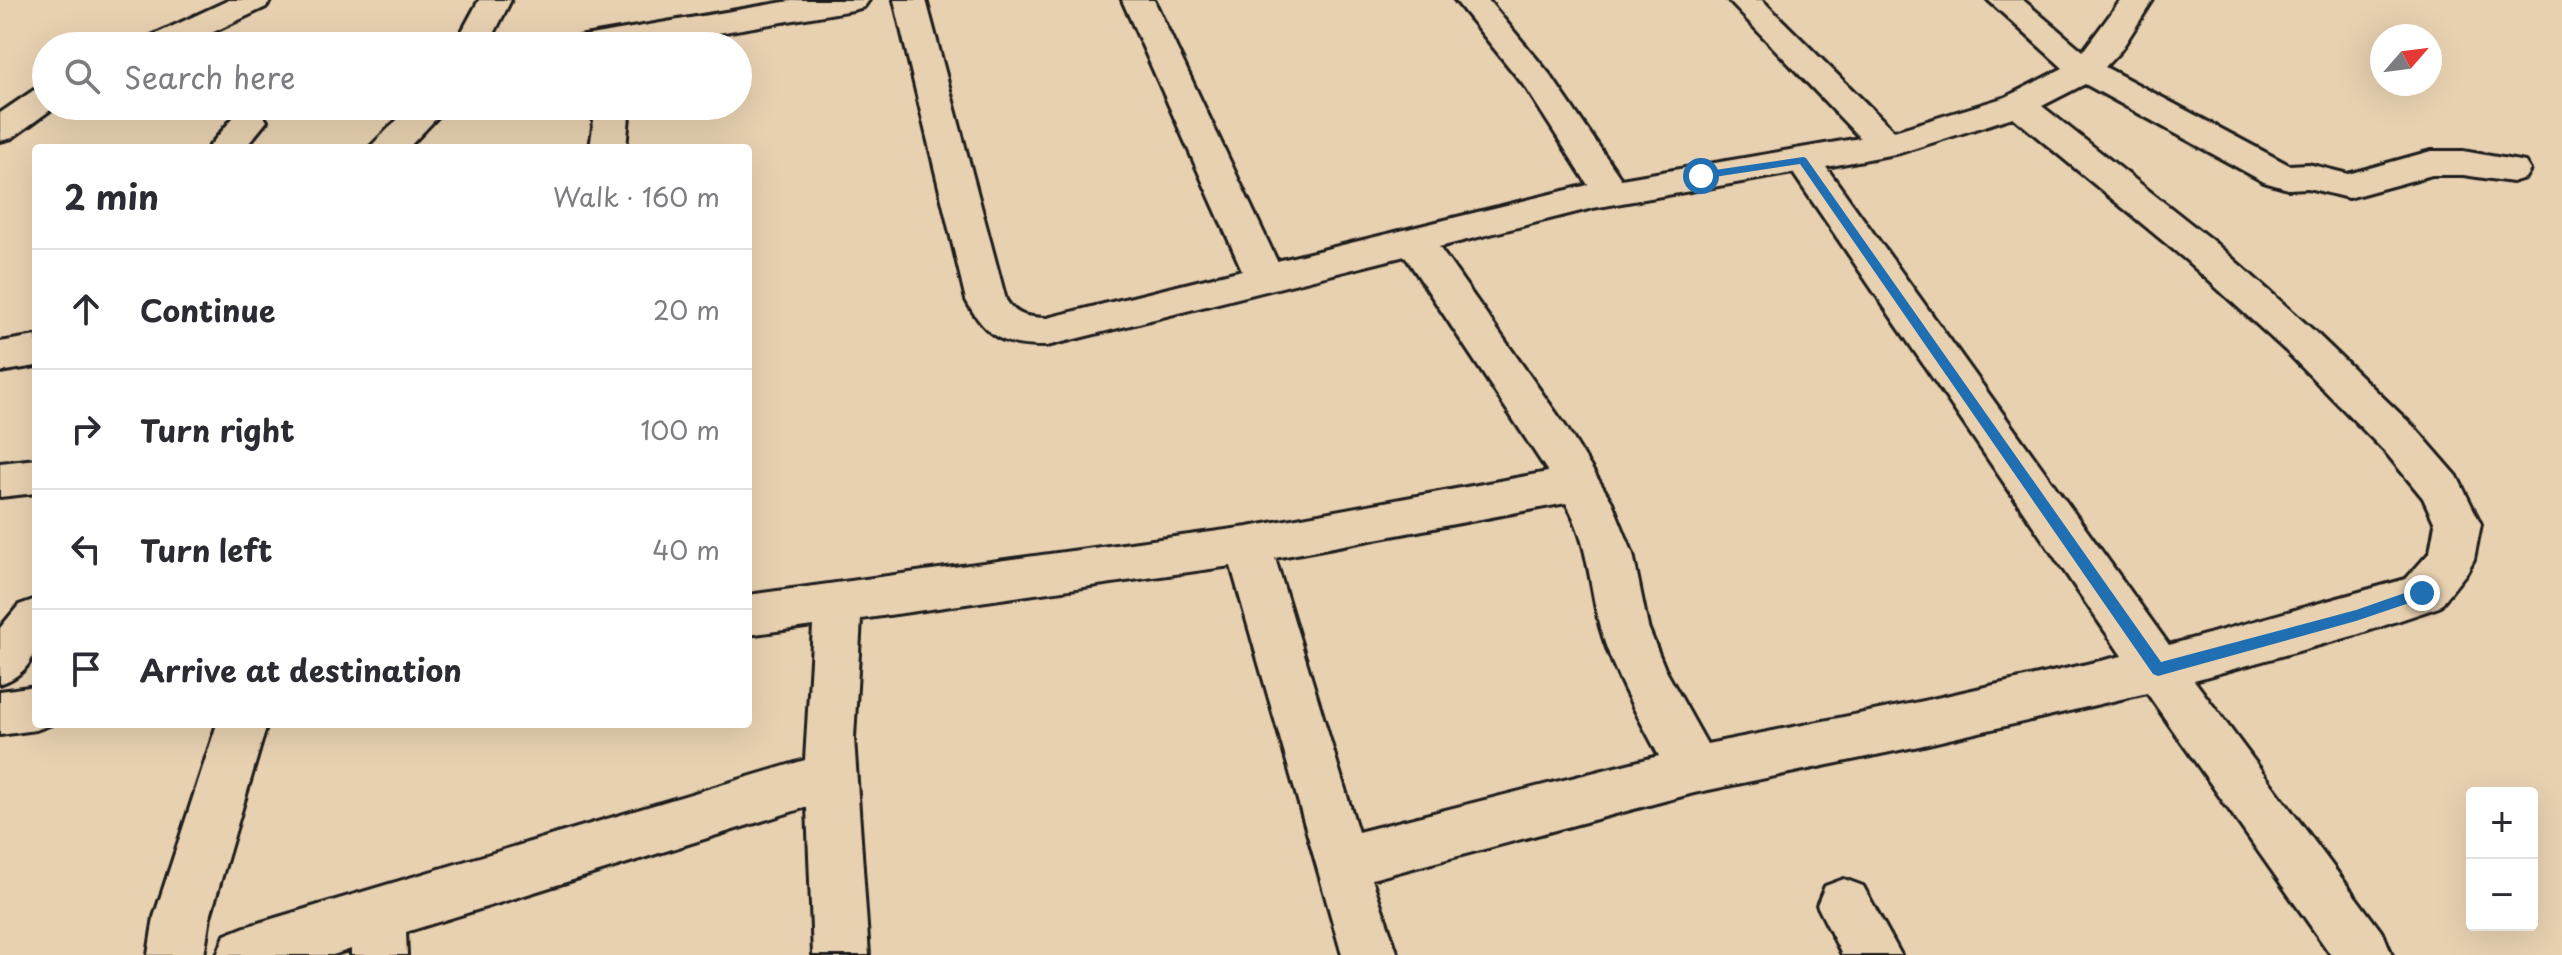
<!DOCTYPE html>
<meta charset="utf-8">
<style>
body{margin:0;font-family:"Playpen Sans",sans-serif;background:#f7f7f7;color:#2b2b33}
.controls{position:absolute;right:24px;bottom:24px;display:grid;overflow:hidden;border-radius:8px;box-shadow:0 8px 32px #0002}
.controls button{width:72px;height:72px;display:grid;place-items:center;padding:0;border:0;border-bottom:2px solid #e1e1e2;background:#fff;color:#2b2b33;font:40px sans-serif}
.compass{position:absolute;left:2370px;top:24px;width:72px;height:72px;border-radius:50%;background:#fff;box-shadow:0 8px 32px #0002;rotate:62deg}
.stop{position:absolute;width:24px;height:24px;margin:-18px;border:6px solid #1f6fb2;border-radius:50%;background:#fff}
.stop.end{background:#1f6fb2;border-color:#fff;box-shadow:0 2px 8px #0008}
.list{margin:0;padding:0;list-style:none}
h2{display:flex;justify-content:space-between;align-items:center;height:104px;margin:0;padding:0 32px;font-size:34px}
h2 small{font-size:26px;font-weight:400;color:#7c7c81}
.list li{display:grid;grid-template-columns:52px 1fr auto;gap:24px;align-items:center;box-sizing:border-box;height:120px;padding:0 32px;border-top:2px solid #e1e1e2}
.list b{display:block;font-size:30px;white-space:nowrap}
.list em{font-size:26px;font-style:normal;color:#7c7c81}
.icon{flex:none;width:44px;height:44px;fill:none;stroke:currentColor;stroke-width:2;stroke-linecap:round;stroke-linejoin:round}
.map{position:relative;flex:none;width:2562px;height:955px;overflow:hidden}
.search{position:absolute;background:#fff;box-shadow:0 8px 32px #0002;left:32px;top:32px;width:720px;height:88px;display:flex;align-items:center;gap:20px;box-sizing:border-box;padding:0 28px;border-radius:44px;color:#7c7c81;font-size:30px}
.panel{position:absolute;background:#fff;box-shadow:0 8px 32px #0002;left:32px;top:144px;width:720px;height:584px;border-radius:8px}
.map>svg:first-child{display:block}
.lines{fill:none;stroke-linecap:round;stroke-linejoin:round}
.minor-casing{stroke:#1c1c1c;stroke-width:6}
.minor{fill:#e8d1b1;fill-rule:evenodd}
.route{fill:#1f6fb2}
</style>
<div class="map">
<svg width="2562" height="955" viewBox="0 0 2562 955">
<rect width="100%" height="100%" fill="#e8d1b1"/>
<filter id="ink" filterUnits="userSpaceOnUse"><feTurbulence type="fractalNoise" baseFrequency=".0125" numOctaves="2"/><feDisplacementMap in="SourceGraphic" scale="16" xChannelSelector="R" yChannelSelector="G"/><feConvolveMatrix kernelMatrix="1 2 1 2 8 2 1 2 1" color-interpolation-filters="sRGB"/></filter>
<g filter="url(#ink)">
<g class="lines">
<defs>
<g id="minor">
<polygon points="229,0 271,0 266,7 184,46 140,46 145,39"/>
<polygon points="479,0 511,0 488,46 454,46"/>
<polygon points="796,0 869,0 864,7 853,10 642,46 567,46 572,39 584,36"/>
<path d="M894,0H926L1006,300C1017,317 1028,317 1047,318L1242,270L1122,0H1154L1277,261L1588,185L1526,88L1455,0H1488L1551,76L1621,179L1860,138L1728,0H1762L1894,131L2006,97L2063,68L1988,0H2023L2083,51L2121,0H2153L2121,50L2105,67L2289,165L2308,164L2348,174L2431,151H2463L2525,162L2530,170L2525,178L2512,182L2463,175H2432L2348,198L2308,188L2288,189L2264,182L2085,84L2042,106L2214,242L2314,331L2417,430L2457,476L2481,524L2474,559L2467,572L2439,607L2356,635L2194,680L2384,935L2392,955H2331L2147,693L1919,746L1694,793L1372,879L1398,955H1342L1231,566L861,619L854,738L869,955H813L807,807L406,932L407,955H351V949L333,955H217L225,935L245,927L805,760L813,626L748,635V595L1248,527L1548,472L1405,256L1047,346C1004,346 987,339 966,300ZM2013,117L2186,260L2286,351L2387,454L2423,498L2435,524L2430,552L2406,579L2169,645L1826,167L1900,153ZM1793,173L2122,656L1919,702L1707,744L1665,669L1648,627L1633,554L1612,502L1566,427L1439,247L1593,208ZM1566,503C1589,543 1589,585 1600,627C1613,673 1637,714 1659,756L1358,832L1275,558Z"/>
<polygon points="46,87 46,106 56,106 12,138 0,141 0,113 34,90"/>
<polygon points="411,106 448,106 408,148 369,148"/>
<polygon points="596,106 630,106 626,148 590,148"/>
<polygon points="249,110 261,113 267,121 245,148 208,148 237,113"/>
<polygon points="36,336 36,366 0,372 0,342"/>
<polygon points="36,459 36,493 0,497 0,463"/>
<path d="M36,599C36,638 44,668 0,684V628L19,605Z"/>
<polygon points="36,686 36,724 52,724 36,730 0,735 0,691"/>
<polygon points="217,724 267,724 210,917 204,955 148,955 154,917"/>
<polygon points="1844,879 1863,886 1901,955 1842,955 1817,905 1825,886"/>
</g>
</defs>
<use href="#minor" class="minor-casing"/>
<use href="#minor" class="minor"/>
</g>
</g>
<polygon class="route" points="1803,157 1806,158 2161,662 2356,610 2422,587 2427,589 2427,597 2356,621 2158,676 2153,674 1800,164 1701,179 1696,176 1701,172"/>
</svg>
<div class="controls">
<button>+</button>
<button>−</button>
</div>
<svg class="compass" viewBox="-18 -18 36 36"><path d="M0-13l5 13h-10z" fill="#e53935"/><path d="M0 13l5-13h-10z" fill="#7c7c81"/></svg>
<div class="stop" style="left:1701px;top:176px"></div>
<div class="stop end" style="left:2422px;top:593px"></div>
<div class="search"><svg class="icon" aria-label="search" viewBox="0 0 24 24"><circle cx="10" cy="10" r="6"/><path d="M15 15l6 6"/></svg>Search here</div>
<section class="panel">
<h2>2 min<small>Walk · 160 m</small></h2>
<ul class="list">
<li><svg class="icon" aria-label="ahead" viewBox="0 0 24 24"><path d="M12 20V5M6 11l6-6 6 6"/></svg><div><b>Continue</b></div><em>20 m</em></li>
<li><svg class="icon" aria-label="right" viewBox="0 0 24 24"><path d="M7 20v-9h11M14 6l5 5-5 5"/></svg><div><b>Turn right</b></div><em>100 m</em></li>
<li><svg class="icon" aria-label="left" viewBox="0 0 24 24"><path d="M17 20v-9H6M10 6l-5 5 5 5"/></svg><div><b>Turn left</b></div><em>40 m</em></li>
<li><svg class="icon" aria-label="arrive" viewBox="0 0 24 24"><path d="M6 21V4h12l-3 4 3 4H6"/></svg><div><b>Arrive at destination</b></div></li>
</ul>
</section>
</div>
